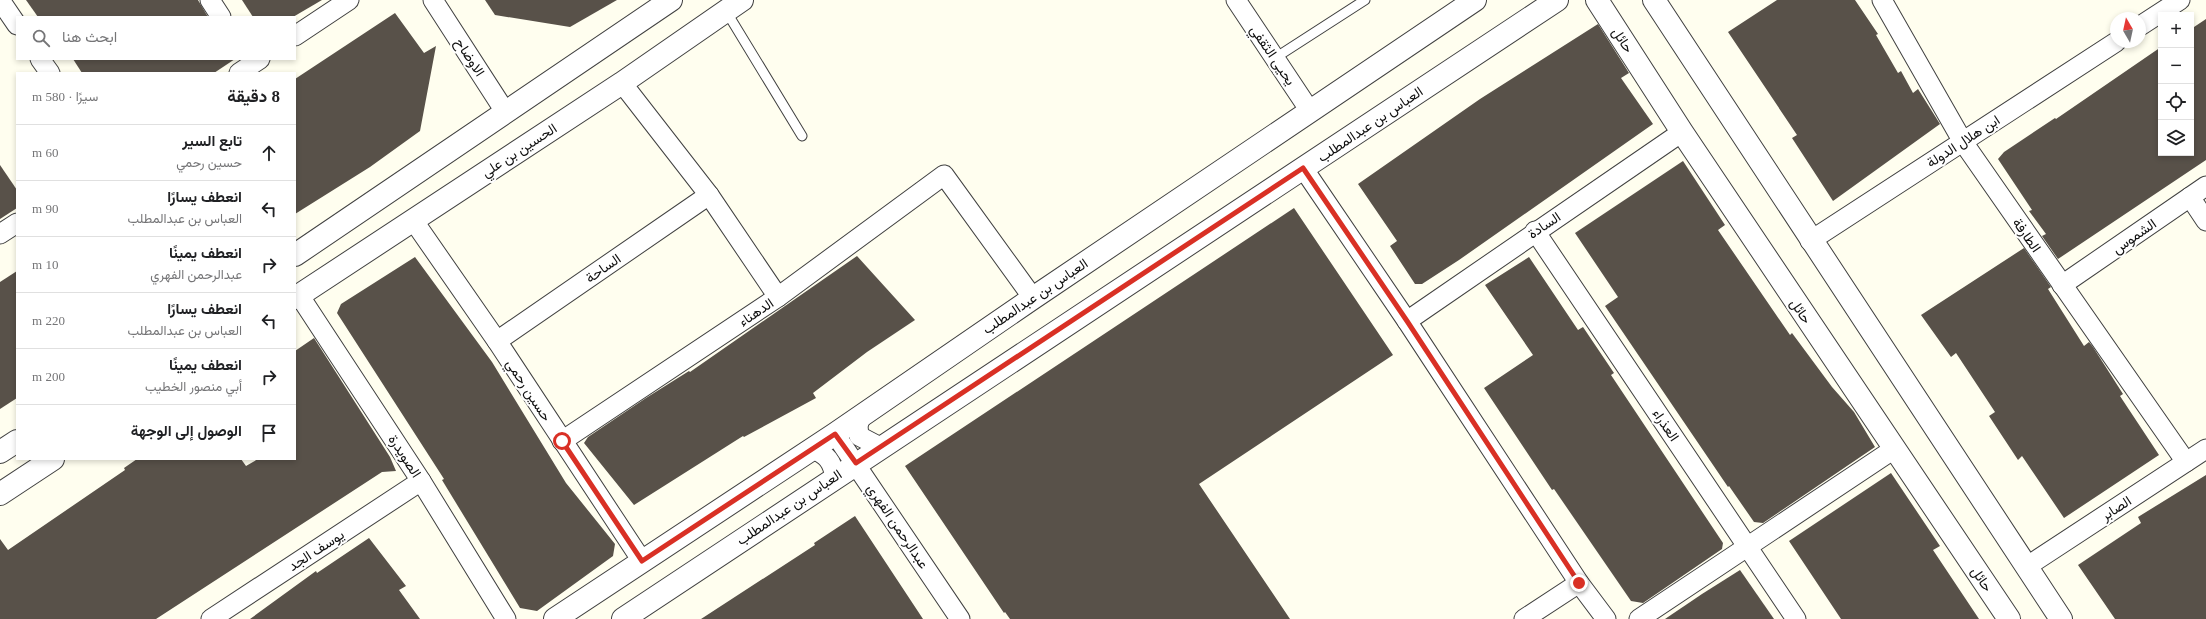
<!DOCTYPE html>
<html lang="ar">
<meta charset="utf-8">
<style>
body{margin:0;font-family:"Times New Roman",Vazirmatn,serif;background:#f6f6f6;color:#202124;direction:rtl}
.controls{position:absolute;right:12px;top:12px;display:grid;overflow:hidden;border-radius:0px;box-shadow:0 2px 6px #0003}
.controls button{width:36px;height:36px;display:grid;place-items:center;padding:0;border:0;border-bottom:1px solid #e0e0e0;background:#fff;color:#202124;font:20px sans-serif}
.compass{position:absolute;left:2110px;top:12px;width:36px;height:36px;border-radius:50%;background:#fff;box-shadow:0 2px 6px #0003;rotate:351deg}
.stop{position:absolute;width:12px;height:12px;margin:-9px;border:3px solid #d93025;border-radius:50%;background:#fff}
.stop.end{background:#d93025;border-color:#fff;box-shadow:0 1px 4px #0008}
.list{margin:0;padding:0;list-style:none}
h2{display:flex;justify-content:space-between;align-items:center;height:52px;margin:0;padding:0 16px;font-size:17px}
h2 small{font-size:13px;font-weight:400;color:#757577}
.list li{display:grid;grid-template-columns:26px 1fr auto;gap:12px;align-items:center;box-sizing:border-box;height:56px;padding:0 16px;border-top:1px solid #e0e0e0}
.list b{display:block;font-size:15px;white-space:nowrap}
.list p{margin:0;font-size:13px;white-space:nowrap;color:#757577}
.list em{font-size:13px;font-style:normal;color:#757577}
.icon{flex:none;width:22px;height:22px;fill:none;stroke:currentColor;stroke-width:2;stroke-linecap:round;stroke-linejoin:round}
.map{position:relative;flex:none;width:2206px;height:619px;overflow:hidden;direction:ltr}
.search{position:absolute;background:#fff;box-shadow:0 2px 6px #0003;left:16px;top:16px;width:280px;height:44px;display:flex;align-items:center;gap:10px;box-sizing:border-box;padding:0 14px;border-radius:0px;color:#757577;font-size:15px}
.panel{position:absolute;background:#fff;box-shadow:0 2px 6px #0003;left:16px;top:72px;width:280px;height:388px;border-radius:0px;direction:rtl}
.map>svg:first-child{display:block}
.building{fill:#585149}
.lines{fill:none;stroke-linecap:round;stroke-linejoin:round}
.service-casing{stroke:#414141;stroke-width:11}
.minor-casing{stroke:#414141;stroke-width:21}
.tertiary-casing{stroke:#414141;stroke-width:24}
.service{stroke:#fff;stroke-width:9}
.minor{stroke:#fff;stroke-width:19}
.tertiary{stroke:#fff;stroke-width:22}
.route{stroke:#d93025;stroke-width:5}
.labels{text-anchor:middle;stroke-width:4;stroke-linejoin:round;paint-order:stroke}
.street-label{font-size:14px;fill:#0e0e0e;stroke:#fff}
</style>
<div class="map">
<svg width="2206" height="619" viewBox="0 0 2206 619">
<rect width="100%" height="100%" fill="#fffeef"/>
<g class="building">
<polygon points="26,0 198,0 208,17 38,17"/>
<polygon points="242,0 322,0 293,17 253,17"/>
<polygon points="485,0 617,0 570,27 495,15"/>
<polygon points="1777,0 1855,0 1878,34 1876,35 1898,73 1901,71 1913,93 1918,89 1940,124 1833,201 1792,138 1797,135 1728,32"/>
<polygon points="395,13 424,53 436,46 420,131 370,167 295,214 295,79"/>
<polygon points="2206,19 2206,160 2058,259 2042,236 2046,234 2029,211 2032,210 1998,159 2004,152 2055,118 2056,119 2161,47 2161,153 2191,153 2191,29"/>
<polygon points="1598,24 1629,73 1621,78 1653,124 1459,260 1422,284 1415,284 1390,246 1397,241 1358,184 1480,99"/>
<polygon points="73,59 235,59 214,73 82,73"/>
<polygon points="1683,161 1725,225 1718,230 1790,335 1792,333 1832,387 1854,412 1875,447 1763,523 1754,522 1729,486 1728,487 1605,306 1618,297 1575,233"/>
<polygon points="0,165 17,190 17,208 0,219"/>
<polygon points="1294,208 1393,355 1199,484 1290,619 1010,619 1005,612 1004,613 905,466"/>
<polygon points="2024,248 2051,287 2048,289 2084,346 2089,342 2093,347 2123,394 2120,396 2159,455 2064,518 2022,456 2018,460 1989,416 1995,412 1956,353 1951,357 1921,315"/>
<polygon points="857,256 915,320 867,352 813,393 816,398 744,437 743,436 634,505 584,443 588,437 646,398 689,371 690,372"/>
<polygon points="415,257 492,362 566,483 615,544 613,556 537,611 520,608 442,480 444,479 337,313 341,304"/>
<polygon points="1529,257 1578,330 1583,327 1614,373 1611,375 1723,543 1722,549 1643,603 1631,601 1554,489 1552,490 1484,388 1533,355 1485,285"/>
<polygon points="17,271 17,398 0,409 0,282"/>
<polygon points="314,338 390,457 396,471 382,472 156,619 0,619 0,539 8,550 125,470 124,468 137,459 241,459 246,466 258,459 295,459 295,351"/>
<polygon points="1891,473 1940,546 1933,550 1979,619 1841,619 1789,541"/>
<polygon points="2206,475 2206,619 2115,619 2078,565 2141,523 2138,517"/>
<polygon points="855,516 923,619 701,619 815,545 814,543"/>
<polygon points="369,538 406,586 399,590 420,619 250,619 316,571 317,573"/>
<polygon points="1740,570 1774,619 1665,619 1702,594"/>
</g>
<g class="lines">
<defs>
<g id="service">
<polyline points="726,11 802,136"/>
<polyline points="1275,58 1365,0"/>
</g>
<g id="minor">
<polyline points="0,0 17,25"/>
<polyline points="210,0 221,17"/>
<polyline points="433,0 506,113"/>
<polyline points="1236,0 1310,111"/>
<polyline points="1882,0 1963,142 2186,462"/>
<polyline points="2140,26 2180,0"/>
<polyline points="295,36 349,0"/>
<polyline points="40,59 50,73"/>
<polyline points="239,73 260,59"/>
<polyline points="622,83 709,195 778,297"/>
<polyline points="1303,168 1407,321 1579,583 1606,619"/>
<polyline points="2190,197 2206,221"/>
<polyline points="413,220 497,341 642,561"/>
<polyline points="1535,231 1796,619"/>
<polyline points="0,234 17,223"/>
<polyline points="1810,241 2116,42"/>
<polyline points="2062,285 2206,186"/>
<polyline points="299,295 421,481 506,619"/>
<polyline points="1407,321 1682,132"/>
<polyline points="497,341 709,195"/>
<polyline points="861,416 858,426 859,436 880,447"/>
<polyline points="835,434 960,619"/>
<polyline points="562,441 778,297 944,175 1033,298"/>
<path d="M813,449C827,455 832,461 835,477"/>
<polyline points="2026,567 2206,449"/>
<polyline points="211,619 421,481"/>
<polyline points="1524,619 1579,583"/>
<polyline points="1639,619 1894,449"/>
</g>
<g id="tertiary">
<polyline points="1597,0 1682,132 2009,619"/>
<polyline points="1654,0 2061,619"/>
<polyline points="295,255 671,0"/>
<polyline points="295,298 622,83 742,0"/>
<polyline points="0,452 17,441"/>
<polyline points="0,494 53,459"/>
<polyline points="555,619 835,434 1033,298 1475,0"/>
<polyline points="623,619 1557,0"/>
</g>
</defs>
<use href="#service" class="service-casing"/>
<use href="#minor" class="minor-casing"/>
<use href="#tertiary" class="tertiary-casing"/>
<use href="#service" class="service"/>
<use href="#minor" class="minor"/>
<use href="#tertiary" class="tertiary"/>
</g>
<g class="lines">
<polyline class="route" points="562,441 642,561 835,434 856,463 1303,168 1407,321 1579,583"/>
</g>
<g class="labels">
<g class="street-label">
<text transform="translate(1623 40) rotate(57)" y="5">حائل</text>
<text transform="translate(1273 55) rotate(56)" y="5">يحيى الثقفي</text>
<text transform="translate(470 57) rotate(57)" y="5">الاوضاح</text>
<text transform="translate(1370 124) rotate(-34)" y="5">العباس بن عبدالمطلب</text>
<text transform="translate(1963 141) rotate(-33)" y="5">ابن هلال الدولة</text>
<text transform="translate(519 150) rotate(-33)" y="5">الحسين بن علي</text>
<text transform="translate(1544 225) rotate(-34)" y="5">السادة</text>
<text transform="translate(2027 235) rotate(55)" y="5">الطارفة</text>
<text transform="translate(2134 236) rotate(-35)" y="5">الشموس</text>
<text transform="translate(603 268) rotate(-35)" y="5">الساحة</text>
<text transform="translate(1035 296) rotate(-34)" y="5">العباس بن عبدالمطلب</text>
<text transform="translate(1801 311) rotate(56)" y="5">حائل</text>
<text transform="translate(756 312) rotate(-34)" y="5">الدهناء</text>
<text transform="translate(529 390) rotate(57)" y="5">حسين رحمي</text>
<text transform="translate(1666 425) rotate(56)" y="5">العذراء</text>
<text transform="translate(405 456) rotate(57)" y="5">الصويدرة</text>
<text transform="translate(789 507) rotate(-34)" y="5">العباس بن عبدالمطلب</text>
<text transform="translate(2116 508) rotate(-33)" y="5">الصابر</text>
<text transform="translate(898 526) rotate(56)" y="5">عبدالرحمن الفهري</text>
<text transform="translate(316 550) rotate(-33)" y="5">يوسف الجد</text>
<text transform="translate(1982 579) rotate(56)" y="5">حائل</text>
</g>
</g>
</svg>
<div class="controls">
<button>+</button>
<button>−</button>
<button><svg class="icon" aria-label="locate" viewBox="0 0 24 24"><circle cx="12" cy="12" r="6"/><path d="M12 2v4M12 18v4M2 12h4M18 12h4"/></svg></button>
<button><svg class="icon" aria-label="layers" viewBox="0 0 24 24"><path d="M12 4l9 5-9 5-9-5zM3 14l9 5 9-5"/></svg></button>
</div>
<svg class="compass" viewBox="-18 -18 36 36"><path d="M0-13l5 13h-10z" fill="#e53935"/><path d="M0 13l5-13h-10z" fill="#757577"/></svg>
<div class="stop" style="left:562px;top:441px"></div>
<div class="stop end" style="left:1579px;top:583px"></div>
<div class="search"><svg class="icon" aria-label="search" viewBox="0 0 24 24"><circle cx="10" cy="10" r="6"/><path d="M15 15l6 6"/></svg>ابحث هنا</div>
<section class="panel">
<h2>8 دقيقة<small>سيرًا · 580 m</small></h2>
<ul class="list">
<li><svg class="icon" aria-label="ahead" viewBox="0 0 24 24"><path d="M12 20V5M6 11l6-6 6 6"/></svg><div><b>تابع السير</b><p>حسين رحمي</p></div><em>60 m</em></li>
<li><svg class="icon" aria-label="left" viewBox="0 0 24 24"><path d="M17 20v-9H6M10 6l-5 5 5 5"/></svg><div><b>انعطف يسارًا</b><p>العباس بن عبدالمطلب</p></div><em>90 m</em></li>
<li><svg class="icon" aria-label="right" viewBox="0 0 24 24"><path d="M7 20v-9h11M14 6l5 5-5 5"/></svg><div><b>انعطف يمينًا</b><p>عبدالرحمن الفهري</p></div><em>10 m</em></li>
<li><svg class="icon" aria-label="left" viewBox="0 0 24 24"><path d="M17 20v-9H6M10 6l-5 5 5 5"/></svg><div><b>انعطف يسارًا</b><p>العباس بن عبدالمطلب</p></div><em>220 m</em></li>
<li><svg class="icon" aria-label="right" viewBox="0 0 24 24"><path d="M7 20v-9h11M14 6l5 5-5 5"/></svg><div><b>انعطف يمينًا</b><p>أبي منصور الخطيب</p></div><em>200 m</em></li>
<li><svg class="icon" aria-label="arrive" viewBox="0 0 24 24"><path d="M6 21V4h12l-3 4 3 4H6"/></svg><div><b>الوصول إلى الوجهة</b></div></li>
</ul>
</section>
</div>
